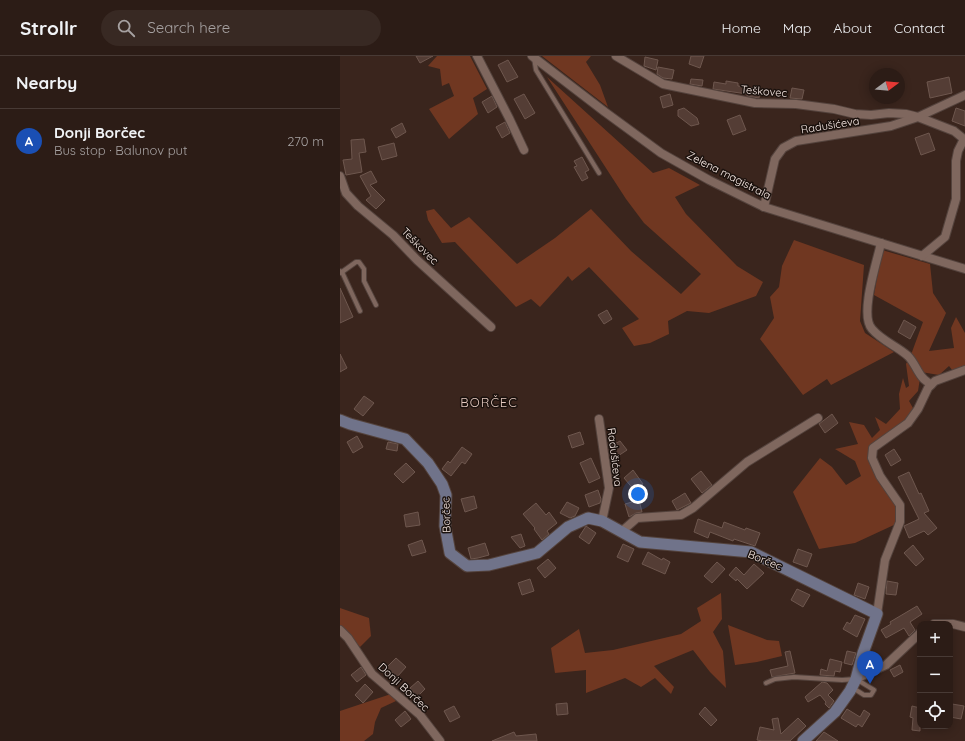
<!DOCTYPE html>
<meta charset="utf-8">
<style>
body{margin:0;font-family:Quicksand,sans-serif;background:#382923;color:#f1f3f6}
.controls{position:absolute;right:12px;bottom:12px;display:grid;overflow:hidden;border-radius:8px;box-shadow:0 2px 10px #0003}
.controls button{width:36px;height:36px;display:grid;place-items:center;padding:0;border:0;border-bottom:1px solid #483a35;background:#2c1c16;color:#f1f3f6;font:20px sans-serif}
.compass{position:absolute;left:529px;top:12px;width:36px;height:36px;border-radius:50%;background:#2c1c16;box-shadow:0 2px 10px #0003;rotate:74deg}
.you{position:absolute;left:298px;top:438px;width:14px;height:14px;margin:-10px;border:3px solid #fff;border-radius:50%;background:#1a73e8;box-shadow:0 0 0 6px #1a73e833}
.badge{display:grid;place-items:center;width:26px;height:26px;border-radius:50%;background:#8cb9fc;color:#fff;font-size:13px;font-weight:700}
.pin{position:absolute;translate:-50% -33px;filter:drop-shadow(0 1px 2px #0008)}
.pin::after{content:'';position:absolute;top:21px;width:14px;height:12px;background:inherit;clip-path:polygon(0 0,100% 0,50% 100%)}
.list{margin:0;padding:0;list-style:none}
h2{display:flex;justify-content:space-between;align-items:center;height:52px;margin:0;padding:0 16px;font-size:17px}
h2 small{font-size:13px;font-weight:400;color:#a6a1a1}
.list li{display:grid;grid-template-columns:26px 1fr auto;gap:12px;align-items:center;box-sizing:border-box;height:64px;padding:0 16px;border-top:1px solid #483a35}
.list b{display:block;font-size:15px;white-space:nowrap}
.list p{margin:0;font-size:13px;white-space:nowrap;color:#a6a1a1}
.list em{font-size:13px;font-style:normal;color:#a6a1a1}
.icon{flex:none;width:22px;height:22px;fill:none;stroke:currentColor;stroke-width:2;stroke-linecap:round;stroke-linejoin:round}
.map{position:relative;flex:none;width:625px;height:685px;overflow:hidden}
header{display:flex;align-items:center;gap:24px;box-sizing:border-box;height:56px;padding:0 20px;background:#2c1c16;border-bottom:1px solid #483a35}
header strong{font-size:19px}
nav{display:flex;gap:22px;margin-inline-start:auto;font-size:14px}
.search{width:280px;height:36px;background:#382923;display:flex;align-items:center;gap:10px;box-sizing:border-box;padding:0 14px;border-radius:22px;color:#a6a1a1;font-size:15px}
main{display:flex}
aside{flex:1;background:#2c1c16}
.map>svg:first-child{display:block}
.green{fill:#703721}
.building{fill:#543d35;stroke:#6e574e}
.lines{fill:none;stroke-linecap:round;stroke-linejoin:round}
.lane-casing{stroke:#54433d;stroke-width:6}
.street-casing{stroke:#54433d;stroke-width:10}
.secondary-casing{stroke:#54433d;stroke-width:13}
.lane{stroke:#7f675e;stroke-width:4}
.street{stroke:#7f675e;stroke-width:8}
.secondary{stroke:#70738a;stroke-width:11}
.labels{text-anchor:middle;stroke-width:3;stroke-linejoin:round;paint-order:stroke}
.street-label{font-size:11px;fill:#faebe6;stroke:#1a110d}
.quarter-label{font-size:13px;letter-spacing:1px;fill:#e4c8be;stroke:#1a110d}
</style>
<header>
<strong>Strollr</strong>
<div class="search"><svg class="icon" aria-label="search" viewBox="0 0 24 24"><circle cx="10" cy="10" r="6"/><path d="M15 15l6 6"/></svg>Search here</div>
<nav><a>Home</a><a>Map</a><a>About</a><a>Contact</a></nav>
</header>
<main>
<aside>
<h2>Nearby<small></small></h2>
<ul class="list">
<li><span class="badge" style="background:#1a4fb4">A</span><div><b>Donji Borčec</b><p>Bus stop · Balunov put</p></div><em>270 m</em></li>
</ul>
</aside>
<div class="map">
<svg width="625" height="685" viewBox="0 0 625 685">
<rect width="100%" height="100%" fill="#3a251d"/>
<g class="green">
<polygon points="97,0 130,0 147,33 133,42 138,58 109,83 89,53 114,40 109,27 102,30 100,13 88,10"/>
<polygon points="202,0 251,0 246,6 260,29 268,51"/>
<polygon points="207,21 313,117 329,112 360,129 335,141 346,158 397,210 423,226 416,240 369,257 347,255 328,265 329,278 310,287 294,290 282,272 299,263 249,211 232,225 228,220 200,251 191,243 176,251 115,186 102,187 88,164 86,155 94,153 111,172 129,161 177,208 215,182 251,153 291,195 341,238 361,218 304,167 286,143"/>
<polygon points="454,184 524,209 520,265 525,277 554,296 491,329 487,323 463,339 420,283 434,262 430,241 439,231 442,210"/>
<polygon points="542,194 590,208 593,237 606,257 589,295 614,292 611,272 616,261 625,277 625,311 613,315 609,310 599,319 581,316 578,335 569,345 573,352 565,365 528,393 531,403 556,450 556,468 515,487 479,493 453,436 480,402 492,411 506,429 521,420 515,405 495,393 518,388 509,366 524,369 532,382 540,374 535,361 546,368 560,353 559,338 563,322 566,332 569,330 566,308 572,296 583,266 534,239"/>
<polygon points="381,537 382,563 373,576 383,595 386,632 370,616 353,594 314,610 334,631 331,638 315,622 301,631 285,622 246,637 246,614 215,617 211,592 239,573 245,597 273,594 341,578 361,565 357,552"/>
<polygon points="0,552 29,562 31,580 20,591 0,570"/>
<polygon points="388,569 427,584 439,585 442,600 417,606 395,609"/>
<polygon points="51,638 56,645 41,652 35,666 33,678 24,685 0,685 0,655"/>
</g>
<g class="building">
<polygon points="76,0 93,0 80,7"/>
<polygon points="351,0 364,0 360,12 349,8"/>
<polygon points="305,1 318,4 316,14 304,10"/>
<polygon points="168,4 178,21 167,26 158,9"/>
<polygon points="318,11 334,14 332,23 323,22 317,18"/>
<polygon points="609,21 612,37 590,42 587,26"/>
<polygon points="351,23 363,24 362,30 350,28"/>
<polygon points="386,25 398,27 398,30 420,33 419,42 407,40 407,38 373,33 374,26 386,28"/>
<polygon points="452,32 464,34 462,43 450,42"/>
<polygon points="184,38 195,57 185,63 174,43"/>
<polygon points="330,38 333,49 323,52 320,41"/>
<polygon points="152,40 157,51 148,57 142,46"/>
<polygon points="344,52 357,62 359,68 351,70 338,60 338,54"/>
<polygon points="616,52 625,55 625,70 612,65"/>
<polygon points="400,59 406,74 393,79 387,64"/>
<polygon points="165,66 170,77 162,82 156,71"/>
<polygon points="62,67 66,76 56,82 51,73"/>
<polygon points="589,77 595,94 581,99 575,82"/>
<polygon points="24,83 26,96 19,97 22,116 6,119 3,104 12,103 11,84"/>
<polygon points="54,87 57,100 42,104 38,91"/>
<polygon points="242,101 249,114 245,116 248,122 242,125 234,111 237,110 234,105"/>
<polygon points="31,115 37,126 30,129 45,144 36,153 26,144 31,140 20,120"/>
<polygon points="0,232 13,261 0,267"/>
<polygon points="267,254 272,263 264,268 258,259"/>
<polygon points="564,264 576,271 570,283 558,276"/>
<polygon points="0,298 7,312 0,316"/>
<polygon points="24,340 34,347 23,360 14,353"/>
<polygon points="492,358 498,367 485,377 479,368"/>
<polygon points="240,376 244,388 232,392 228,380"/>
<polygon points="17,380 23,391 13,397 7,386"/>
<polygon points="280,385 287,394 278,400 271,390"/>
<polygon points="48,386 58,388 57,395 46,393"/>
<polygon points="122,391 132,398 125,408 122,406 111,420 102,413 108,405 110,407"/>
<polygon points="554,393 561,404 551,410 545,399"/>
<polygon points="251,402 260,422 249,427 240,407"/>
<polygon points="66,407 75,416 63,427 54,418"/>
<polygon points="293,414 303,428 295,435 284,422"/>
<polygon points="361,415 372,429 362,437 351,423"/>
<polygon points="569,416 579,438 581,437 589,455 584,457 597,472 588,479 584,475 569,482 564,470 579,463 558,421"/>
<polygon points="258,434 261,443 260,447 249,451 245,439"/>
<polygon points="345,437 351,447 337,454 332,445"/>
<polygon points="134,440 137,452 125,456 121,443"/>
<polygon points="299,444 302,456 296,457 289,461 285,448"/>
<polygon points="227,446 239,452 235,460 230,462 220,457"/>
<polygon points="196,447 206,459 209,456 217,467 207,475 209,478 202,484 194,473 195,472 183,458"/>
<polygon points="78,456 80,469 66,471 64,459"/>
<polygon points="358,463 382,472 384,466 405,474 406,472 420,477 415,490 394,483 393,485 370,476 368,482 354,476"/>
<polygon points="246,470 256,477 249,488 239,481"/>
<polygon points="181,478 185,490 180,492 171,481"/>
<polygon points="82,484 86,496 72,500 68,489"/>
<polygon points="145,487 149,499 138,502 131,503 128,492"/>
<polygon points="283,488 294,493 288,506 277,501"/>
<polygon points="573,489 584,503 576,510 564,497"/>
<polygon points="458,493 472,498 467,511 453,506"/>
<polygon points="308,496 322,504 323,502 330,506 325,518 302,508"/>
<polygon points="208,503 216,512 205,522 197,512"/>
<polygon points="377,506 385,513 372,527 364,520"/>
<polygon points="414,508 424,517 407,533 397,523 396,525 389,519 396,511 404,519"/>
<polygon points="190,523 194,535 182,539 178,527"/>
<polygon points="547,525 558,527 556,539 546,538"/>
<polygon points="518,527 529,531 525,543 514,539"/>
<polygon points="457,533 470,539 463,551 451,544"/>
<polygon points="577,550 582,558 570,566 575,574 569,580 564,572 546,582 541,574 551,568 550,566"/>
<polygon points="515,559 525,563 517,581 503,573 507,566 510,568"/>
<polygon points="450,595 455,617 432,621 430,614 448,610 445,596"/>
<polygon points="507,595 516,597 512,609 504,607"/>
<polygon points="56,602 66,611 57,621 46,612"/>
<polygon points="490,603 502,606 500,616 495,615 494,620 480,619 481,613 487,615"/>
<polygon points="560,609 563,616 554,621 550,614"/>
<polygon points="21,611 26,619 17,626 11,619"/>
<polygon points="78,625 85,633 77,641 70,632"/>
<polygon points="482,626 487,627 493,634 488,639 494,645 489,652 485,648 486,646 480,639 468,646 465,641"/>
<polygon points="25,628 33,636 23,647 15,639"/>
<polygon points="227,647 228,658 217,659 216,648"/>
<polygon points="612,648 624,650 621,663 610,661"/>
<polygon points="114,650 120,661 110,666 104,655"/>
<polygon points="572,650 580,652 580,675 572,674 573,662 570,661"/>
<polygon points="365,651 377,664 371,670 359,658"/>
<polygon points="507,653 520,661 524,654 530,658 522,671 518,668 516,671 501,662"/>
<polygon points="65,655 71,663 61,671 55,664"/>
<polygon points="438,662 441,678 458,662 466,670 450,685 422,685 417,684 420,671 434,674 432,663"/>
<polygon points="174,676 176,680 196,678 197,685 152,685"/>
<polygon points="484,676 498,685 476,685"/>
</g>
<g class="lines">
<defs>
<g id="lane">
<polyline points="194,2 196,14 259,117"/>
<polyline points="0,215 2,216 16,206 19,206 24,213 24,225 36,249"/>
<polyline points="0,217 2,216 20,255"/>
<polyline points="426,627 435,623 454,621 502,624 516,623 534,634 531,639 524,639 513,632"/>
</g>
<g id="street">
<polyline points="137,0 169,62 184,94"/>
<polyline points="192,0 265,56 321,97 369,124 424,151 625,213"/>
<polyline points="276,0 323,28 415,47 456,48 494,53 515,58 531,59 549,57 566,58 578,61 625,39"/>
<polyline points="0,120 6,137 18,150 53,179 77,204 151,271"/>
<polyline points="424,151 435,103 443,92 456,85 551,70 578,61 614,75 625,84"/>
<path d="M541,187C537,206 519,259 532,273C542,285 557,290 568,300C574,306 577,315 582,321C584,324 588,326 591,329"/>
<polyline points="582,200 605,181 616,143 616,105 618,95 624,83"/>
<polyline points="259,363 269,432 262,465"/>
<polyline points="281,476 297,462 341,459 353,452 407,406 478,362"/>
<polyline points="537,558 545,504 560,466 560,449 540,420 532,402 533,392 568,367 578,353 588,332 595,325 625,314"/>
<polyline points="594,568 613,568 625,571"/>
<polyline points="0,574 8,582 32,618 80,659 100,685"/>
<polyline points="516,623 546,609 580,577"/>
</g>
<polyline id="secondary" points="0,364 10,368 65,383 88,407 102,428 106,439 105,470 110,497 127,510 149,509 197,497 228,471 248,462 262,465 300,486 411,496 537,558 523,597 516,623 510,635 495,656 463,685"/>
</defs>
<use href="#lane" class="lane-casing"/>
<use href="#street" class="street-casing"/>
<use href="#secondary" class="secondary-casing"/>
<use href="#lane" class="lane"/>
<use href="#street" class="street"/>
<use href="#secondary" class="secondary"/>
</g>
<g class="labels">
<g class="street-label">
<text transform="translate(424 35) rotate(5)" y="4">Teškovec</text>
<text transform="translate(490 69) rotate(-9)" y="4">Radušićeva</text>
<text transform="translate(389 119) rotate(27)" y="4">Zelena magistrala</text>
<text transform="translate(80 190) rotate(45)" y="4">Teškovec</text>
<text transform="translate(275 401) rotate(83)" y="4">Radušićeva</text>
<text transform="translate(106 459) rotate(-92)" y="4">Borčec</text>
<text transform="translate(425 504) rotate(22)" y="4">Borčec</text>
<text transform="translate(64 631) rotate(43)" y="4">Donji Borčec</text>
</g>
<g class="quarter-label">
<text x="149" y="351">BORČEC</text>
</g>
</g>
</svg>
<div class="controls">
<button>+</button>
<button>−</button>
<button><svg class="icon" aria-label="locate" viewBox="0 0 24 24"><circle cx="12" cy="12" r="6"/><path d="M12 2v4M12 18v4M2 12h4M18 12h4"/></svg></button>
</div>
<svg class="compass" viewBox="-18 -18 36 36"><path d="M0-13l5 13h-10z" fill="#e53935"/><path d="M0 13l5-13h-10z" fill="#a6a1a1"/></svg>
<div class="you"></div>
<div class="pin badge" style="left:530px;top:628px;background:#1a4fb4">A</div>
</div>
</main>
